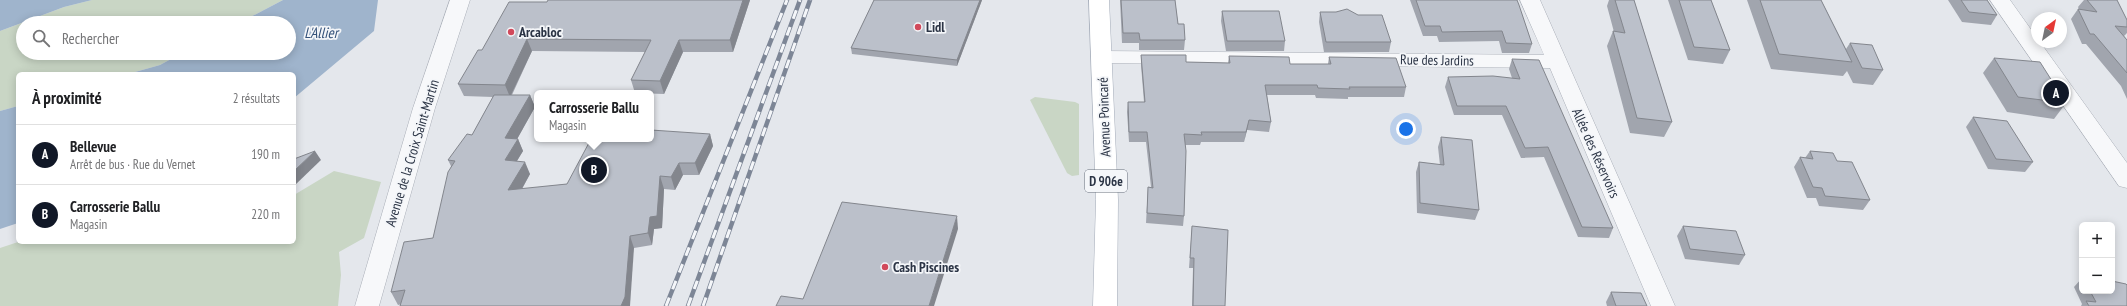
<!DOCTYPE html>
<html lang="fr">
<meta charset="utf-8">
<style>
body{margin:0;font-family:"PT Sans Narrow",sans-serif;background:#f2f2f2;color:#202124}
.controls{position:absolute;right:12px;bottom:12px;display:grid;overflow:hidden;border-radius:6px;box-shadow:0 2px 10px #0003}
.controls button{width:36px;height:36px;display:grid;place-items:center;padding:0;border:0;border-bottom:1px solid #e0e0e0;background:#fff;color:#202124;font:20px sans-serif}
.compass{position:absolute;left:2031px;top:12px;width:36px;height:36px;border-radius:50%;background:#fff;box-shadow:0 2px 10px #0003;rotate:33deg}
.you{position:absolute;left:1406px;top:129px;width:14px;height:14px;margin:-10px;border:3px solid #fff;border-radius:50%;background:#1a73e8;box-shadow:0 0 0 6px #1a73e833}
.badge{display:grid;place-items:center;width:26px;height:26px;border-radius:50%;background:#111827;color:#fff;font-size:13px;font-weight:700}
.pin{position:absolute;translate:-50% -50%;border:2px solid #fff;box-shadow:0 1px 4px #0006}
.popup{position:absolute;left:534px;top:90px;width:120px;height:52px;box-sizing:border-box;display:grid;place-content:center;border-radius:6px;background:#fff;filter:drop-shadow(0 1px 3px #0005);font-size:13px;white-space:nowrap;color:#757577}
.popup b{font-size:15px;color:#202124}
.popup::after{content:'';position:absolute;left:50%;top:100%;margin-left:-8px;border:8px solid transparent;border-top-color:#fff}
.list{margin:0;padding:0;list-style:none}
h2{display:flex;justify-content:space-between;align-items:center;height:52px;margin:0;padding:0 16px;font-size:17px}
h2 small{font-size:13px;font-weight:400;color:#757577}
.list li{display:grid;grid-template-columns:26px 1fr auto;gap:12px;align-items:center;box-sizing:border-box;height:60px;padding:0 16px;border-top:1px solid #e0e0e0}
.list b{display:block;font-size:15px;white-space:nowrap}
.list p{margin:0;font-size:13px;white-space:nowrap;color:#757577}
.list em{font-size:13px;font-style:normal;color:#757577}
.icon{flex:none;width:22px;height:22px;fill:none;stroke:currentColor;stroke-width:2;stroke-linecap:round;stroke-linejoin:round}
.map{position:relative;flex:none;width:2127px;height:306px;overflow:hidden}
.search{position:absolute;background:#fff;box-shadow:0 2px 10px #0003;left:16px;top:16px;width:280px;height:44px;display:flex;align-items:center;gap:10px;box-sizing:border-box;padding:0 14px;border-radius:22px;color:#757577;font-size:15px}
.panel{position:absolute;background:#fff;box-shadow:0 2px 10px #0003;left:16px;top:72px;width:280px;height:172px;border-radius:6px}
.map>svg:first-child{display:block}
.green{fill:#c9d6c5}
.water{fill:#9fb4cc}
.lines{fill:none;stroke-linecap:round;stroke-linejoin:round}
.minor-casing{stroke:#a9aeb7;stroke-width:1}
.major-casing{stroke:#a3abb8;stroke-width:1}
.minor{fill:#f7f8fa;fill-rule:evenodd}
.major{fill:#fff;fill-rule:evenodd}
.rail-casing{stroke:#7d8696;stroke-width:4.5}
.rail{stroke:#f4f6f9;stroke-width:3;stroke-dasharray:9;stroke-linecap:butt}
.wall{fill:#a1a5ae}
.shaded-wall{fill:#83868d}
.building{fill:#bbc0ca;stroke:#83868d}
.poi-dot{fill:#d1495b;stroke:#f4f6f9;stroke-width:1.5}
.labels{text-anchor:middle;stroke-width:3.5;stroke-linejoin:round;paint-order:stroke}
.shield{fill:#f4f6f9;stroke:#676e7b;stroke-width:1}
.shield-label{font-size:13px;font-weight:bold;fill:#2b3445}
.poi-label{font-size:14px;font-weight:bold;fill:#2b3445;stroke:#f4f6f9;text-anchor:start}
.street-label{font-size:14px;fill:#2b3445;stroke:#f4f6f9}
.water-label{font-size:15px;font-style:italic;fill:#34527a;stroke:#f4f6f9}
</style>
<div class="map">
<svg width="2127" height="306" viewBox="0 0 2127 306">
<rect width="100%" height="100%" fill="#e4e7ec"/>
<g class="green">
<polygon points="92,0 283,0 239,23 23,23 23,53 182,53 160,65 128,74 18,74 18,106 0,111 0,31 64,7"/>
<polygon points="1035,97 1075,102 1079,104 1079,175 1072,176 1067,173 1030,100"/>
<polygon points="334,171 381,182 364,238 339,252 341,275 338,306 0,306 0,248 18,242 294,242 294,195"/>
</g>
<g class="water">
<polygon points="0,0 92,0 64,7 0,31"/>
<polygon points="283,0 378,0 374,31 294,98 294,74 128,74 160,65 182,53 289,53 289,23 239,23"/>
<polygon points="18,106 18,223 0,229 0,111"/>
</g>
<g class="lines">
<defs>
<g id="minor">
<polygon points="450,0 470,0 435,108 379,306 355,306 413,108"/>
<polygon points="1520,0 1540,0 1675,306 1651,306 1550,68 1102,63 1095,62 1092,57 1095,52 1102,51 1544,55"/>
<polygon points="1990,0 2010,0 2037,38 2037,42 2040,42 2127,163 2127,188 2119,186"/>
</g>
<polygon id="major" points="1089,0 1109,0 1118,200 1117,306 1093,306 1096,200"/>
</defs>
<use href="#minor" class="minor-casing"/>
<use href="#major" class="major-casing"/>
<use href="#minor" class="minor"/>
<use href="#major" class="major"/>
<defs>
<g id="rail">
<polyline points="666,306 787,0"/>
<polyline points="688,306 800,0"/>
<polyline points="703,306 810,0"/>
</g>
</defs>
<use href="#rail" class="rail-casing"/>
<use href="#rail" class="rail"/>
</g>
<g class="wall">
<polygon points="750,0 733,52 683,52 664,94 635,93 631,80 645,52 532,51 512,95 530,95 535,107 517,139 518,139 523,151 517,161 530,174 522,189 567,184 710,134 713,146 699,175 683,175 675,190 664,189 662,228 654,229 652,245 634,248 398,305 391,292 433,238 451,166 448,160 472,135 493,97 464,96 458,84 482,50 547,2"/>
<polygon points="874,0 982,0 957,66 852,54 851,48"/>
<polygon points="1120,0 1175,0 1178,24 1185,40 1184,50 1139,50 1139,43 1122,43"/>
<polygon points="1410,0 1517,0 1532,44 1529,53 1502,53 1499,41 1439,42 1437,36 1423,36"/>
<polygon points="1609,0 1634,0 1672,122 1664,137 1630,133 1607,46 1613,31 1614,32 1607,6"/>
<polygon points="1668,0 1711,0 1730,50 1723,64 1688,60"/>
<polygon points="1747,0 1821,0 1846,49 1850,43 1883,70 1873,85 1853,83 1847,71 1843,76 1771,69"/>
<polygon points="1948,0 1987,0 1997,15 1991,25 1962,22"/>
<polygon points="2084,0 2117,0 2127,20 2127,33 2124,36 2127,40 2127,99 2121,86 2086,44 2082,44 2071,19 2078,9 2079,9 2078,7"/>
<polygon points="1222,11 1285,41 1284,51 1226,51 1221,21"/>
<polygon points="1320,12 1391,42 1389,52 1324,52 1319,22"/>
<polygon points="1141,55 1186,62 1228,63 1229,56 1290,64 1328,64 1329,57 1406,87 1404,97 1348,97 1348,99 1316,98 1315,95 1267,95 1271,122 1269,132 1247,130 1244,142 1201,142 1200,145 1185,145 1184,216 1183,226 1146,223 1148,187 1151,187 1146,142 1129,142 1127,112 1128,102 1144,102 1141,65"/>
<polygon points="1994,58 2066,103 2054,119 2007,112 1983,73"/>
<polygon points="1512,59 1613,228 1609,238 1578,237 1544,157 1521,158 1502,115 1454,115 1445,87 1448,77 1512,78 1509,69"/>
<polygon points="1973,117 2033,162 2025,172 1988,169 1966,127"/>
<polygon points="1441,137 1479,210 1475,220 1417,213 1416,172 1419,162 1440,165 1438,147"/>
<polygon points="1810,151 1837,161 1870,200 1863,210 1819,206 1816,198 1807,198 1794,167 1800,157 1805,158"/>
<polygon points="1192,226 1225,306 1192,306 1193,268 1189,268"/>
<polygon points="1683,226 1745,255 1739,265 1685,259 1677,236"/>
<polygon points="2082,278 2082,291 2112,291 2127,306 2081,306 2082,304 2074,287"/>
<polygon points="1611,292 1647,306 1607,306 1606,302"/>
</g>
<g class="shaded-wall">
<polygon points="743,0 750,0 733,52 730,40"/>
<polygon points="980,0 982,0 957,66 957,60"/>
<polygon points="527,39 532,51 510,97 505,85"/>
<polygon points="679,40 683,52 664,94 660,81"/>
<polygon points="530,95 535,107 511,150 505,138"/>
<polygon points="1249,120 1247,130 1244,142 1246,132"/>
<polygon points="710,134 713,146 699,175 695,163"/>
<polygon points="518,139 523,151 510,172 505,160"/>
<polygon points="315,151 321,160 294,186 294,171"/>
<polygon points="525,162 530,174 514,203 508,190"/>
<polygon points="679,163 683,175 675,190 671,177"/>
<polygon points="660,176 664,189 662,228 654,229 652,245 648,233 650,217"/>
<polygon points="957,216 958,229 934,306 929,306"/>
<polygon points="630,236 634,248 630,306 621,306"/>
</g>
<g class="building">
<polygon points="548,0 743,0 730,40 679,40 660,81 631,80 651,40 527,39 505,85 458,84 478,50 482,50 509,2 547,2"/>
<polygon points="874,0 980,0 957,60 851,48"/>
<polygon points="1121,0 1175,0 1178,24 1184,24 1185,40 1140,40 1139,33 1123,33"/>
<polygon points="1416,0 1517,0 1519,5 1532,44 1506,43 1502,31 1442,32 1440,26 1425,26"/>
<polygon points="1615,0 1634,0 1672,122 1637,118 1613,31 1625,33"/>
<polygon points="1679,0 1711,0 1730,50 1694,47"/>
<polygon points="1760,0 1821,0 1852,62 1779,54"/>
<polygon points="1961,0 1987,0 1997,15 1969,12"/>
<polygon points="2087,0 2117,0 2127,20 2127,27 2115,26 2127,40 2127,73 2094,34 2090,34 2078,9 2097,12"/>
<polygon points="1347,9 1358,15 1382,15 1391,42 1326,42 1320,12 1336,12"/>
<polygon points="1222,11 1279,11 1285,41 1227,41"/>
<polygon points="1850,43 1872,45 1883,70 1862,68"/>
<polygon points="1141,55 1186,55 1186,62 1230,63 1229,56 1289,57 1290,64 1331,64 1329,57 1396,58 1406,87 1349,87 1350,89 1318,88 1317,85 1265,85 1271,122 1249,120 1246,132 1201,132 1202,135 1184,134 1186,151 1184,216 1147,213 1148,187 1153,188 1147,132 1129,132 1128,102 1145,102"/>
<polygon points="1994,58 2040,62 2066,103 2018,97"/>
<polygon points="1512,59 1539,60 1613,228 1582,227 1548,147 1525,148 1506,106 1457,106 1448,77 1493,76 1520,79"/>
<polygon points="494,95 530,95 505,138 518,139 505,160 525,162 508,190 567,184 591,139 651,139 651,130 710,134 695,163 679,163 671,177 660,176 657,216 650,217 648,233 630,236 625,297 621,306 400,306 405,290 391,292 404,242 433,238 448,172 455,161 448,160 467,134 472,135"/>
<polygon points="1973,117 2007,121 2033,162 1996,159"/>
<polygon points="1441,137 1472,140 1479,210 1420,203 1419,162 1444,165"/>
<polygon points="315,151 294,171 294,159"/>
<polygon points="1810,151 1833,153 1837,161 1852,162 1870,200 1825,196 1822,188 1813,187 1800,157 1813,159"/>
<polygon points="842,202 957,216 929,306 776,306 781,296 803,299"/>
<polygon points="1192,226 1228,230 1225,306 1193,306 1194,258 1190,258"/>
<polygon points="1683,226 1736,231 1745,255 1690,249"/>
<polygon points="2112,281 2126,284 2127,285 2127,306 2089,306 2086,301 2096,302 2090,291 2112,291"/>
<polygon points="1611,292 1641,293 1647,306 1616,306"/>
</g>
<g class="poi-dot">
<circle cx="918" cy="27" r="4"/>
<circle cx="511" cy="32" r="4"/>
<circle cx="885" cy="267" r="4"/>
</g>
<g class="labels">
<rect class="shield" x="1085" y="170" width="42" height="22" rx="3"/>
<g class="shield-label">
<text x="1106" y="186">D 906e</text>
</g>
<g class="poi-label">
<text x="926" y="32">Lidl</text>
<text x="519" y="37">Arcabloc</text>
<text x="893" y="272">Cash Piscines</text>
</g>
<g class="street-label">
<text transform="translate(1437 60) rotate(1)" y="5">Rue des Jardins</text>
<text transform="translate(1104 117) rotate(-92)" y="5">Avenue Poincaré</text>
<text transform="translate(412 153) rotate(-73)" y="5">Avenue de la Croix Saint-Martin</text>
<text transform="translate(1596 153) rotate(66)" y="5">Allée des Réservoirs</text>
</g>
<g class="water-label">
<text x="321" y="38">L'Allier</text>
</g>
</g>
</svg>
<div class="controls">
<button>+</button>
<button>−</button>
</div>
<svg class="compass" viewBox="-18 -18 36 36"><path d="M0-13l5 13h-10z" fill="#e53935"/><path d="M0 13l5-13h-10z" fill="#757577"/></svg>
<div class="you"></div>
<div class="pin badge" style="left:2056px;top:93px">A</div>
<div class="pin badge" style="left:594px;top:170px">B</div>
<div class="popup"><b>Carrosserie Ballu</b>Magasin</div>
<div class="search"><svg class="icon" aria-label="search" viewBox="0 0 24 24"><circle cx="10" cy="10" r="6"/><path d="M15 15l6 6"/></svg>Rechercher</div>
<section class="panel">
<h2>À proximité<small>2 résultats</small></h2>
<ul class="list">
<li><span class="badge">A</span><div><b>Bellevue</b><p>Arrêt de bus · Rue du Vernet</p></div><em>190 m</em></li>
<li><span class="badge">B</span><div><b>Carrosserie Ballu</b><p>Magasin</p></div><em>220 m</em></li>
</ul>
</section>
</div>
